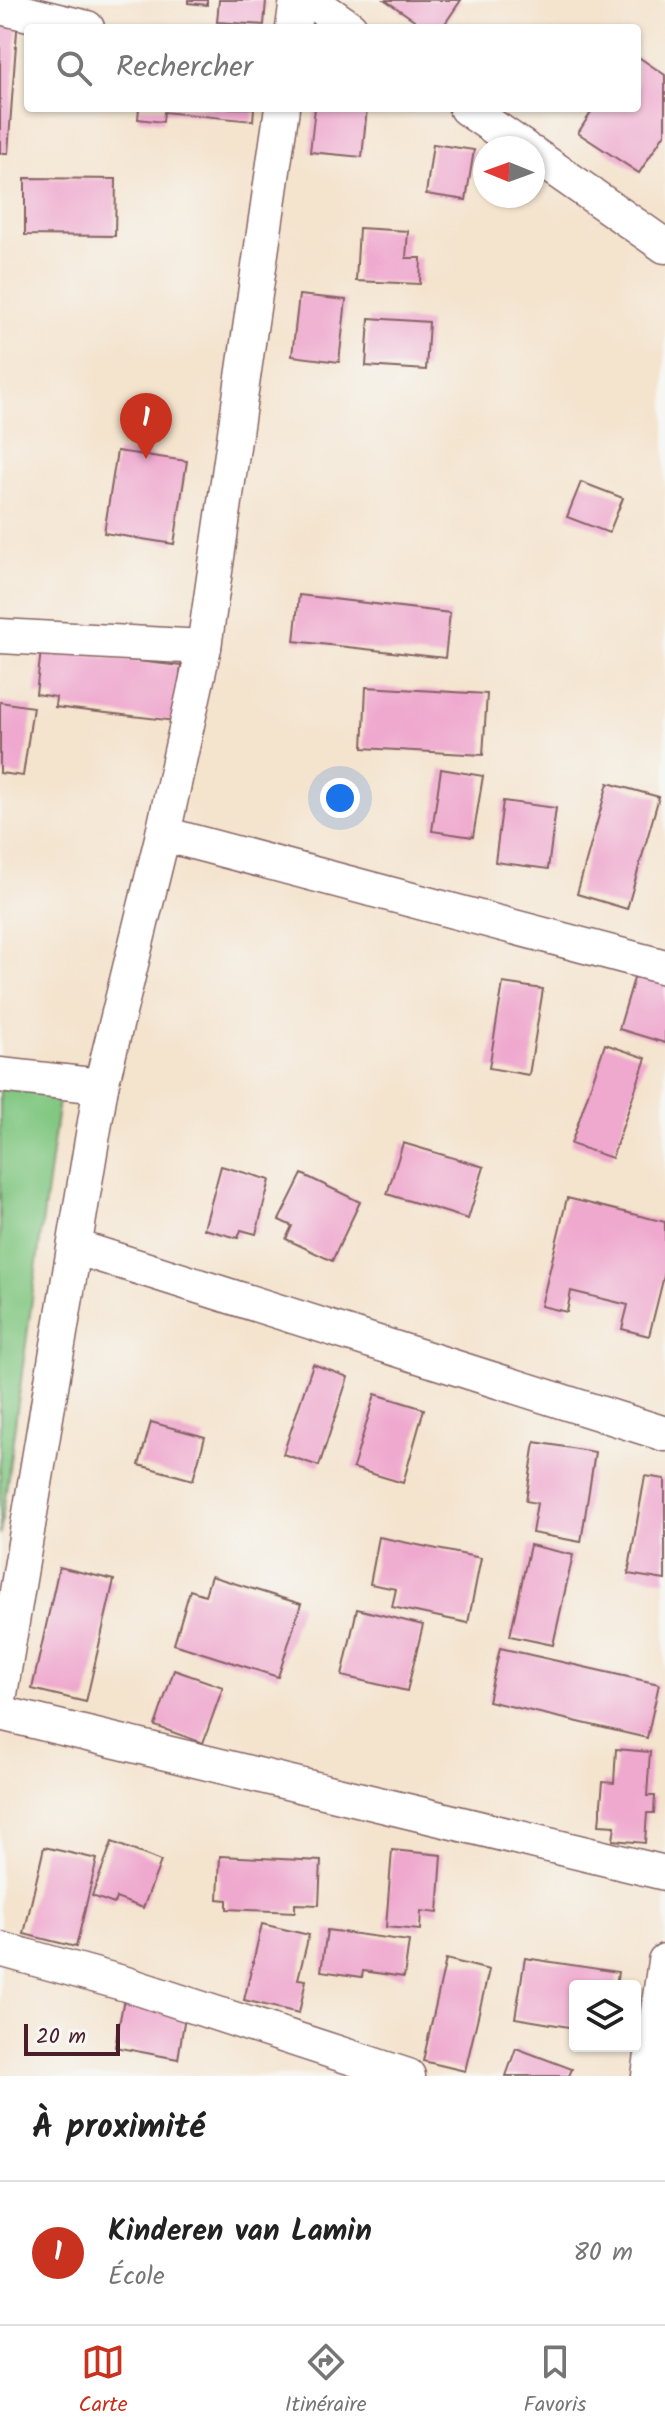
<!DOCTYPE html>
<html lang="fr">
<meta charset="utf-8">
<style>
body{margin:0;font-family:Kalam,sans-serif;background:#f6f6f6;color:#222}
.controls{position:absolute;right:24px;bottom:24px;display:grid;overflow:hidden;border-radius:8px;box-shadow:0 2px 6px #0004}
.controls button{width:72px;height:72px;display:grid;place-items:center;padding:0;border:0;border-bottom:2px solid #e0e0e0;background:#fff;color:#222;font:40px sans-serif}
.compass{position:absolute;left:473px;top:136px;width:72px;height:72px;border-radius:50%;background:#fff;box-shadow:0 2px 6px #0004;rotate:271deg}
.scale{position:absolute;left:24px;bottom:20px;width:96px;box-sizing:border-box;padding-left:8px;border:4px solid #4a1f2b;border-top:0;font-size:22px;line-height:28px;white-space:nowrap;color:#4a1f2b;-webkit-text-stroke:6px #f6f6f2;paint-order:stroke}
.you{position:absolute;left:340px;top:798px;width:28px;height:28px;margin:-20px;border:6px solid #fff;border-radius:50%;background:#1a73e8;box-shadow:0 0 0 12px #1a73e833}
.badge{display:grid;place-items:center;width:52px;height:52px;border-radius:50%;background:#c8321e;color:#fff;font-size:26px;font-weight:700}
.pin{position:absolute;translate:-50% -66px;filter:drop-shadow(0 2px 4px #0008)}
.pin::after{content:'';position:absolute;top:42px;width:28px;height:24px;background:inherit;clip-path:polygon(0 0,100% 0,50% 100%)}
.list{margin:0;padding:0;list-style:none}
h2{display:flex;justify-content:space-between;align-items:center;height:104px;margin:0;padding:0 32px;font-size:34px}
h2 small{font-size:26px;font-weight:400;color:#767676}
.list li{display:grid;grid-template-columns:52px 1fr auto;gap:24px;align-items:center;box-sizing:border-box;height:144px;padding:0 32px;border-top:2px solid #e0e0e0}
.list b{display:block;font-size:30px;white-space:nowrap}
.list p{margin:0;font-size:26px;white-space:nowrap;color:#767676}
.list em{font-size:26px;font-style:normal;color:#767676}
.icon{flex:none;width:44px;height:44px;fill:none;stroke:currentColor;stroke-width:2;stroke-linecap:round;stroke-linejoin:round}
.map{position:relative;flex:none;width:665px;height:2076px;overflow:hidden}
.search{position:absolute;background:#fff;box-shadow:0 2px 6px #0004;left:24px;right:24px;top:24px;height:88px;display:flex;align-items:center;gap:20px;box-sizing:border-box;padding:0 28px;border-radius:8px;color:#767676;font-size:30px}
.sheet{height:248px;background:#fff}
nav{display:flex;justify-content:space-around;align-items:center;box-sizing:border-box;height:112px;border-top:2px solid #e0e0e0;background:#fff;font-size:22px;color:#767676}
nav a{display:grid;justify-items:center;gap:4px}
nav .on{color:#c8321e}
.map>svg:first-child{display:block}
.green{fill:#82c782;stroke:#667356;stroke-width:2}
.building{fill:#efa8ce}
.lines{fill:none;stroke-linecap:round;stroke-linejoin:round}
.minor-casing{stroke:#866464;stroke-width:37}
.minor{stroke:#fff;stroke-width:34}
</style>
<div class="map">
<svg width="665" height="2076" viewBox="0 0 665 2076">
<rect width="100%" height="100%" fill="#f6f6f2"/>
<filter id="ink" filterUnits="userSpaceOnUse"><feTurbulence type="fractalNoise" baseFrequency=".0125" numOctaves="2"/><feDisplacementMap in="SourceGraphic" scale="16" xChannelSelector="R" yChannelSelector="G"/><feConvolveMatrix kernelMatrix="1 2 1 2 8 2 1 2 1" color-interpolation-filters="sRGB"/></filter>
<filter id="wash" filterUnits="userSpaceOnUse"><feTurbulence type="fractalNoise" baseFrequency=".006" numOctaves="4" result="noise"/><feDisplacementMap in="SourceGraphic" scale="32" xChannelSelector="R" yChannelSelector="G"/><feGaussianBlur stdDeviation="1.8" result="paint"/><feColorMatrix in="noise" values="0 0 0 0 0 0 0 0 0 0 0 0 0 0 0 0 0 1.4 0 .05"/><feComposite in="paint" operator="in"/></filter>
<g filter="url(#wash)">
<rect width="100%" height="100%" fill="#f4e3cd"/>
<polygon class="green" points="0,1088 60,1093 0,1535"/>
<g id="blocks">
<g class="building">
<polygon points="188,0 207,0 207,5 188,3"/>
<polygon points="219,0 266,0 264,25 217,22"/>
<polygon points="385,0 461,0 442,28 426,28"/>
<polygon points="0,15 18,17 8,153 0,153"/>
<polygon points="637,56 665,75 665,133 639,173 578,133 594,108 637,108"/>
<polygon points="139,108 254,108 253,121 164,112 163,122 138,119"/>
<polygon points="315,108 367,108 362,157 310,152"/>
<polygon points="433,144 474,150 466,200 426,194"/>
<polygon points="25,178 116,179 115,236 25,235"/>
<polygon points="359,228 408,231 406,258 421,258 420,284 356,281"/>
<polygon points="299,295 346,300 339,362 292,356"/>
<polygon points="369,318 429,322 426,370 366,366"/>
<polygon points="117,451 187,461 174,544 104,533"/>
<polygon points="581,482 623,498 609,533 567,517"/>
<polygon points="299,595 450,613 445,658 294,641"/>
<polygon points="41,650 181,666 175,721 55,707 56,697 36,694"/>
<polygon points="366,687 487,694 483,755 363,748"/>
<polygon points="0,702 33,707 23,776 0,773"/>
<polygon points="441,769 483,776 473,837 432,831"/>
<polygon points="608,783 659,797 627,909 577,894"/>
<polygon points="503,801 556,808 548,869 495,862"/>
<polygon points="635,975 665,984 665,1043 619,1029"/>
<polygon points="503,983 543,989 529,1075 489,1068"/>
<polygon points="605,1044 646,1058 612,1158 571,1144"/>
<polygon points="403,1143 484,1167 468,1219 387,1194"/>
<polygon points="221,1166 270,1180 256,1234 241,1230 238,1238 204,1229"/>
<polygon points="302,1174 360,1202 332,1261 286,1239 292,1226 279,1220"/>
<polygon points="567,1198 665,1222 665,1272 649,1336 622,1329 628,1305 571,1291 567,1312 541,1306"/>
<polygon points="313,1364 348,1377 319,1466 283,1454"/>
<polygon points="375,1394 424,1409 403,1483 353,1468"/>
<polygon points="151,1422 205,1437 193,1480 139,1465"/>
<polygon points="535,1442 595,1452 581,1542 532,1533 537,1503 526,1501"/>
<polygon points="645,1476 665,1479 665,1580 628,1574"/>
<polygon points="379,1537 481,1558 468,1623 392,1607 396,1589 370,1584"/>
<polygon points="530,1545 573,1555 553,1645 510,1636"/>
<polygon points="59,1567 114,1580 86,1702 32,1689"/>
<polygon points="211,1576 301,1604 278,1677 174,1644 190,1590 205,1595"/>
<polygon points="357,1609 423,1625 407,1691 342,1676"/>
<polygon points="500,1648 659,1684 647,1738 488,1701"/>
<polygon points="174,1670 223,1687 203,1743 155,1726"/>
<polygon points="616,1749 650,1752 647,1796 655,1796 654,1813 647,1813 645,1843 613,1840 615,1826 599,1825 603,1782 614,1783"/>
<polygon points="112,1842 161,1861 143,1908 116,1898 114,1904 92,1896"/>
<polygon points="44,1847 97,1859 76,1947 24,1934"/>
<polygon points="392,1850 442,1855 438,1913 421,1911 420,1930 386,1927"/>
<polygon points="220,1856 321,1861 319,1905 295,1904 295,1912 227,1909 227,1900 218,1899"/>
<polygon points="262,1924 309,1935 298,1979 306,1980 299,2013 244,2000"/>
<polygon points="327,1930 409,1941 404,1977 363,1971 362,1977 321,1971"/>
<polygon points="525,1958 618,1972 616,1986 575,1986 575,2028 515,2018"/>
<polygon points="446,1959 489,1970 465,2071 423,2061"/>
<polygon points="124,1998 186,2010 178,2059 115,2047"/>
<polygon points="516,2048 572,2069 569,2076 506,2076"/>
</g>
</g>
</g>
<g filter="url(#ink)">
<use href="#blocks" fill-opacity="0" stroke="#866464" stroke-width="2"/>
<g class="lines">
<defs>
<g id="minor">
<polyline points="310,0 350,28"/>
<polyline points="0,7 87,28"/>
<polyline points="293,28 297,0"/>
<polyline points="466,108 524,148"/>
<polyline points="533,154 665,246"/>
<polyline points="0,636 204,647"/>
<polyline points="163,834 665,967"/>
<polyline points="0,1075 101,1086"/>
<polyline points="75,1247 665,1434"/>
<polyline points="0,1694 101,1086 163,834 204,647 282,108"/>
<polyline points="0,1713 665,1873"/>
<polyline points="0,1949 126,1984 408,2076"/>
<polyline points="649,2076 665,1961"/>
</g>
</defs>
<use href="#minor" class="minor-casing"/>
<use href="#minor" class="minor"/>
</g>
</g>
</svg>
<div class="controls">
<button><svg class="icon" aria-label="layers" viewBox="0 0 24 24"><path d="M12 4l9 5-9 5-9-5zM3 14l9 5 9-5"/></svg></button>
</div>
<svg class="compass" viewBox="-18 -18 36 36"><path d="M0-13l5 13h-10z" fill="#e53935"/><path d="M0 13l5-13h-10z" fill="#767676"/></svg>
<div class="scale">20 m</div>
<div class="you"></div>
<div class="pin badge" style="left:146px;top:459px">1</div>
<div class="search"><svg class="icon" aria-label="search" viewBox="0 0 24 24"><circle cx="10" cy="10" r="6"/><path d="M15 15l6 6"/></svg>Rechercher</div>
</div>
<section class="sheet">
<h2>À proximité<small></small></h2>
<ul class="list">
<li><span class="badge">1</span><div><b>Kinderen van Lamin</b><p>École</p></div><em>80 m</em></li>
</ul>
</section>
<nav>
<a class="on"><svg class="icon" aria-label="map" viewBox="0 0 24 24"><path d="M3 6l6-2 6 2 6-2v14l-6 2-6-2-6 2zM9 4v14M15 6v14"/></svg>Carte</a>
<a><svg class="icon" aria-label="directions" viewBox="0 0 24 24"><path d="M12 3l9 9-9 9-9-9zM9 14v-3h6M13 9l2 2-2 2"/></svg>Itinéraire</a>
<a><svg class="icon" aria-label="saved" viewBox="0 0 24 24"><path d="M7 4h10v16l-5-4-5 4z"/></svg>Favoris</a>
</nav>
